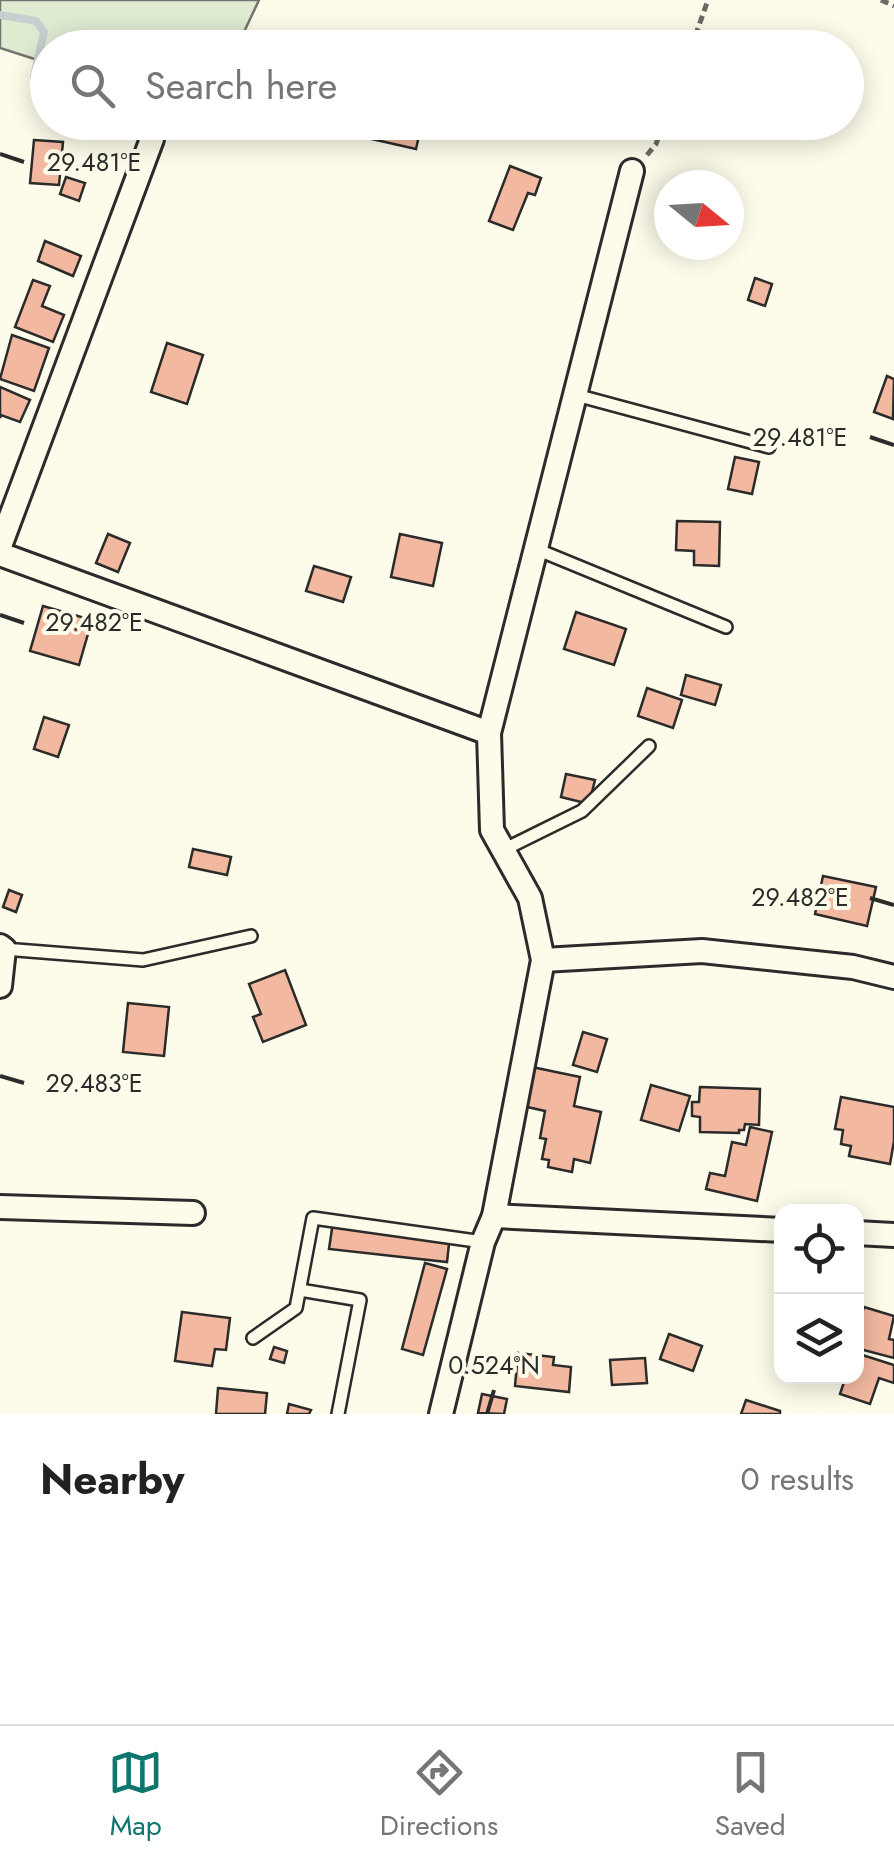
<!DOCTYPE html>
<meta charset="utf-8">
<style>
body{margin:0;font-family:Jost,sans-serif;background:#f6f6f6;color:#222}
.controls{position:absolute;right:30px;bottom:30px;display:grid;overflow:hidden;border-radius:20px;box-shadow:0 5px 25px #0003}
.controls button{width:90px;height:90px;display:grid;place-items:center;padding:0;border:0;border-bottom:2px solid #e0e0e0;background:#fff;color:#222;font:50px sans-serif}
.compass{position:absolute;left:654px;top:170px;width:90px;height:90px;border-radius:50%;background:#fff;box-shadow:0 5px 25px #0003;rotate:108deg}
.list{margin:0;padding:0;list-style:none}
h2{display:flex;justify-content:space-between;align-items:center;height:130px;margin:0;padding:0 40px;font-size:42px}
h2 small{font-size:32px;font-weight:400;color:#767676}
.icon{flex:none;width:55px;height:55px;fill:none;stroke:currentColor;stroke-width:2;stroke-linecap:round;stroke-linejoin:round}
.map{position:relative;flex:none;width:894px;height:1414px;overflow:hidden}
.search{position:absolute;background:#fff;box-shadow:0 5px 25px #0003;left:30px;right:30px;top:30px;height:110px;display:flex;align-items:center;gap:25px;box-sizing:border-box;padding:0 35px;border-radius:55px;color:#767676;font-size:38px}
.sheet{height:310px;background:#fff}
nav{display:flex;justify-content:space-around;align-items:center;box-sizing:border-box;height:140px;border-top:2px solid #e0e0e0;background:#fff;font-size:28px;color:#767676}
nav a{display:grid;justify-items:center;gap:5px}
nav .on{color:#0f766e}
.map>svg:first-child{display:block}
.green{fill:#deebd1;stroke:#74746e;stroke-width:2.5}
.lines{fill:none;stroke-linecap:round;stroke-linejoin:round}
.stream{stroke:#c7d0d0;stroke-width:8}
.building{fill:#f2b8a0;stroke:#2b2b2b;stroke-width:2.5}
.service-casing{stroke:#2b2b2b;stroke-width:16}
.minor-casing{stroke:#2b2b2b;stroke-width:28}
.path{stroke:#6a6964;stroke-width:5;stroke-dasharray:8 5;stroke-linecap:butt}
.service{stroke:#fdfbea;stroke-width:11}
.minor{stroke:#fdfbea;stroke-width:22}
.ticks{fill:none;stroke:#2b2b2b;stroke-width:4}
.ticks-label{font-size:25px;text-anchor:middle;fill:#2b2b2b;stroke:#fdfbea;stroke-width:8;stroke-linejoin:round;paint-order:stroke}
</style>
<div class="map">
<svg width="894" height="1414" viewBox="0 0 894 1414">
<rect width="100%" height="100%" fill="#fdfbea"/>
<polygon class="green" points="0,0 259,0 237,47 48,48 47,63 0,48"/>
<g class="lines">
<polyline class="stream" points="0,15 36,21 44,32 34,77 48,90"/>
</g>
<g class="building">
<polygon points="367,122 422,122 416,149 363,137"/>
<polygon points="34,140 63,142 59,185 30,183"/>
<polygon points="510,166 541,178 535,195 528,193 513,230 489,221"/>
<polygon points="66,177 85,183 79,201 60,194"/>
<polygon points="45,241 81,256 73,276 38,261"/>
<polygon points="755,278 772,284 765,306 748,300"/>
<polygon points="33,280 50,286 42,306 64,315 53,342 15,327"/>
<polygon points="12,335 49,348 34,391 0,379"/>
<polygon points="167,343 203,355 187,404 151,392"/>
<polygon points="887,376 894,379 893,419 874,412"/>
<polygon points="0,387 30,400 20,422 1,415 0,418"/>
<polygon points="735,457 759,462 752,494 728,489"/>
<polygon points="677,521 720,522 719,566 694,565 694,551 676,550"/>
<polygon points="108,534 130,543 118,572 96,563"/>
<polygon points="400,534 442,543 433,586 391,577"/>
<polygon points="314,566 351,577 343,602 306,591"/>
<polygon points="43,606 92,620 79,665 30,651"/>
<polygon points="576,612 626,629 614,665 564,649"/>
<polygon points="686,675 721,685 715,705 681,695"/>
<polygon points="647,688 682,700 673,728 638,716"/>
<polygon points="44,717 69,725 58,757 34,749"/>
<polygon points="566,774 595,780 589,804 561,797"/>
<polygon points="193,849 231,857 227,875 189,867"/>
<polygon points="823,876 876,887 867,926 815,914"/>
<polygon points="9,890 22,895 16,912 3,907"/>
<polygon points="285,970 306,1025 263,1042 253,1017 261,1014 249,984"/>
<polygon points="128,1003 169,1007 164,1056 123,1052"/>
<polygon points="583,1032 607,1039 597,1072 573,1065"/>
<polygon points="532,1067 580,1077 574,1106 601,1112 590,1163 574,1159 572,1172 548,1167 549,1160 542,1159 546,1139 540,1138 545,1111 523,1106"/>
<polygon points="651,1085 690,1096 679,1131 641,1120"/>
<polygon points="700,1087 760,1089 759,1125 745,1124 744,1130 739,1130 739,1133 700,1132 700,1117 692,1116 692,1102 699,1102"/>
<polygon points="841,1097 894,1107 894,1141 890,1164 849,1156 851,1146 841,1144 843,1130 835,1129"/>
<polygon points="750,1127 772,1132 757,1201 706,1189 710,1173 725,1176 732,1142 746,1145"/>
<polygon points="333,1222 450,1235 447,1262 329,1249"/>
<polygon points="425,1263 447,1269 423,1355 402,1349"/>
<polygon points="864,1307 894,1316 889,1339 894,1340 894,1358 856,1348 856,1333"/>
<polygon points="182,1312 230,1318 226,1350 215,1349 212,1366 175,1361"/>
<polygon points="669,1334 702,1346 693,1371 660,1359"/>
<polygon points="274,1347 287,1351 284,1363 270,1359"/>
<polygon points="518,1353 554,1357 553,1365 571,1367 569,1392 515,1386"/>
<polygon points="856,1353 894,1365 894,1383 879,1378 870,1404 840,1394 846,1376 856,1376"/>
<polygon points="645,1358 647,1383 612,1385 610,1360"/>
<polygon points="218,1388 267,1393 265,1414 216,1414"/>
<polygon points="482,1394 507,1399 504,1414 478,1413"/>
<polygon points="746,1400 780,1411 780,1414 741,1414"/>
<polygon points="289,1404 311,1410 309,1414 287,1414"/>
</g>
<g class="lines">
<defs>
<g id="service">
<polyline points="576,395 769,447"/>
<polyline points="536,549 726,627"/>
<polyline points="503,850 582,811 649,746"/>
<polyline points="4,949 143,960 251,936"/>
<polyline points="300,1290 360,1300 338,1414"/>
<polyline points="253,1338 296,1308 313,1218 483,1242"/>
</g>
<g id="minor">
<polyline points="0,546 152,139"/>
<polyline points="0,554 489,733"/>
<polyline points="0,946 4,949 0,986"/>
<polyline points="543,960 702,951 853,967 894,977"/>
<polyline points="0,1207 193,1213"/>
<polyline points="494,1216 782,1230"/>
<polyline points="856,1233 894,1235"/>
<polyline points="441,1414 483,1242 494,1216 543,960 530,898 492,830 489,733 632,171"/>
</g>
</defs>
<use href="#service" class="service-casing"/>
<use href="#minor" class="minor-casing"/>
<g class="path">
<polyline points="881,0 894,6"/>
<polyline points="691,48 708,0"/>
<polyline points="647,155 656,144 664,122"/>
</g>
<use href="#service" class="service"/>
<use href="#minor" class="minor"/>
</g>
<path class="ticks" d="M0,154L24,162M870,437L894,445M0,615L24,623M870,898L894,905M0,1076L24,1083M487,1414L494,1390"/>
<g class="ticks-label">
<text x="94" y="171">29.481°E</text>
<text x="800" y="446">29.481°E</text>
<text x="94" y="631">29.482°E</text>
<text x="800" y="906">29.482°E</text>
<text x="94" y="1092">29.483°E</text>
<text x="494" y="1374">0.524°N</text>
</g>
</svg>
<div class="controls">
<button><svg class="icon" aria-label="locate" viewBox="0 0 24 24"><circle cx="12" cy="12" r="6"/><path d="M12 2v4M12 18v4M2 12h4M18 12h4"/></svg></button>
<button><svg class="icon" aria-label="layers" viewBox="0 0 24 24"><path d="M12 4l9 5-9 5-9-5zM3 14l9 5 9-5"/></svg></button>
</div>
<svg class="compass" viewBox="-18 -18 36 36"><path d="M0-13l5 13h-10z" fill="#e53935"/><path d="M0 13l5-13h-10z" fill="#767676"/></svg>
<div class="search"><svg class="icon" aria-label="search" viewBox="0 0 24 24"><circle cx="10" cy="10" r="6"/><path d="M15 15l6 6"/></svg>Search here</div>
</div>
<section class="sheet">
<h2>Nearby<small>0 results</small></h2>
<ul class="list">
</ul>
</section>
<nav>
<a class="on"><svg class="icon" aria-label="map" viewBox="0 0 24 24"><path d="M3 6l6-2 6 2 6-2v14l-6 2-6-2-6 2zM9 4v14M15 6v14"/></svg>Map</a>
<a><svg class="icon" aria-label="directions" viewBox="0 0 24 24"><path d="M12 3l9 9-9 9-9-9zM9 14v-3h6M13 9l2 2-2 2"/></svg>Directions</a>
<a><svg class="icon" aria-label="saved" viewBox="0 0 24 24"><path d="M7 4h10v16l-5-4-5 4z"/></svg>Saved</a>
</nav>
